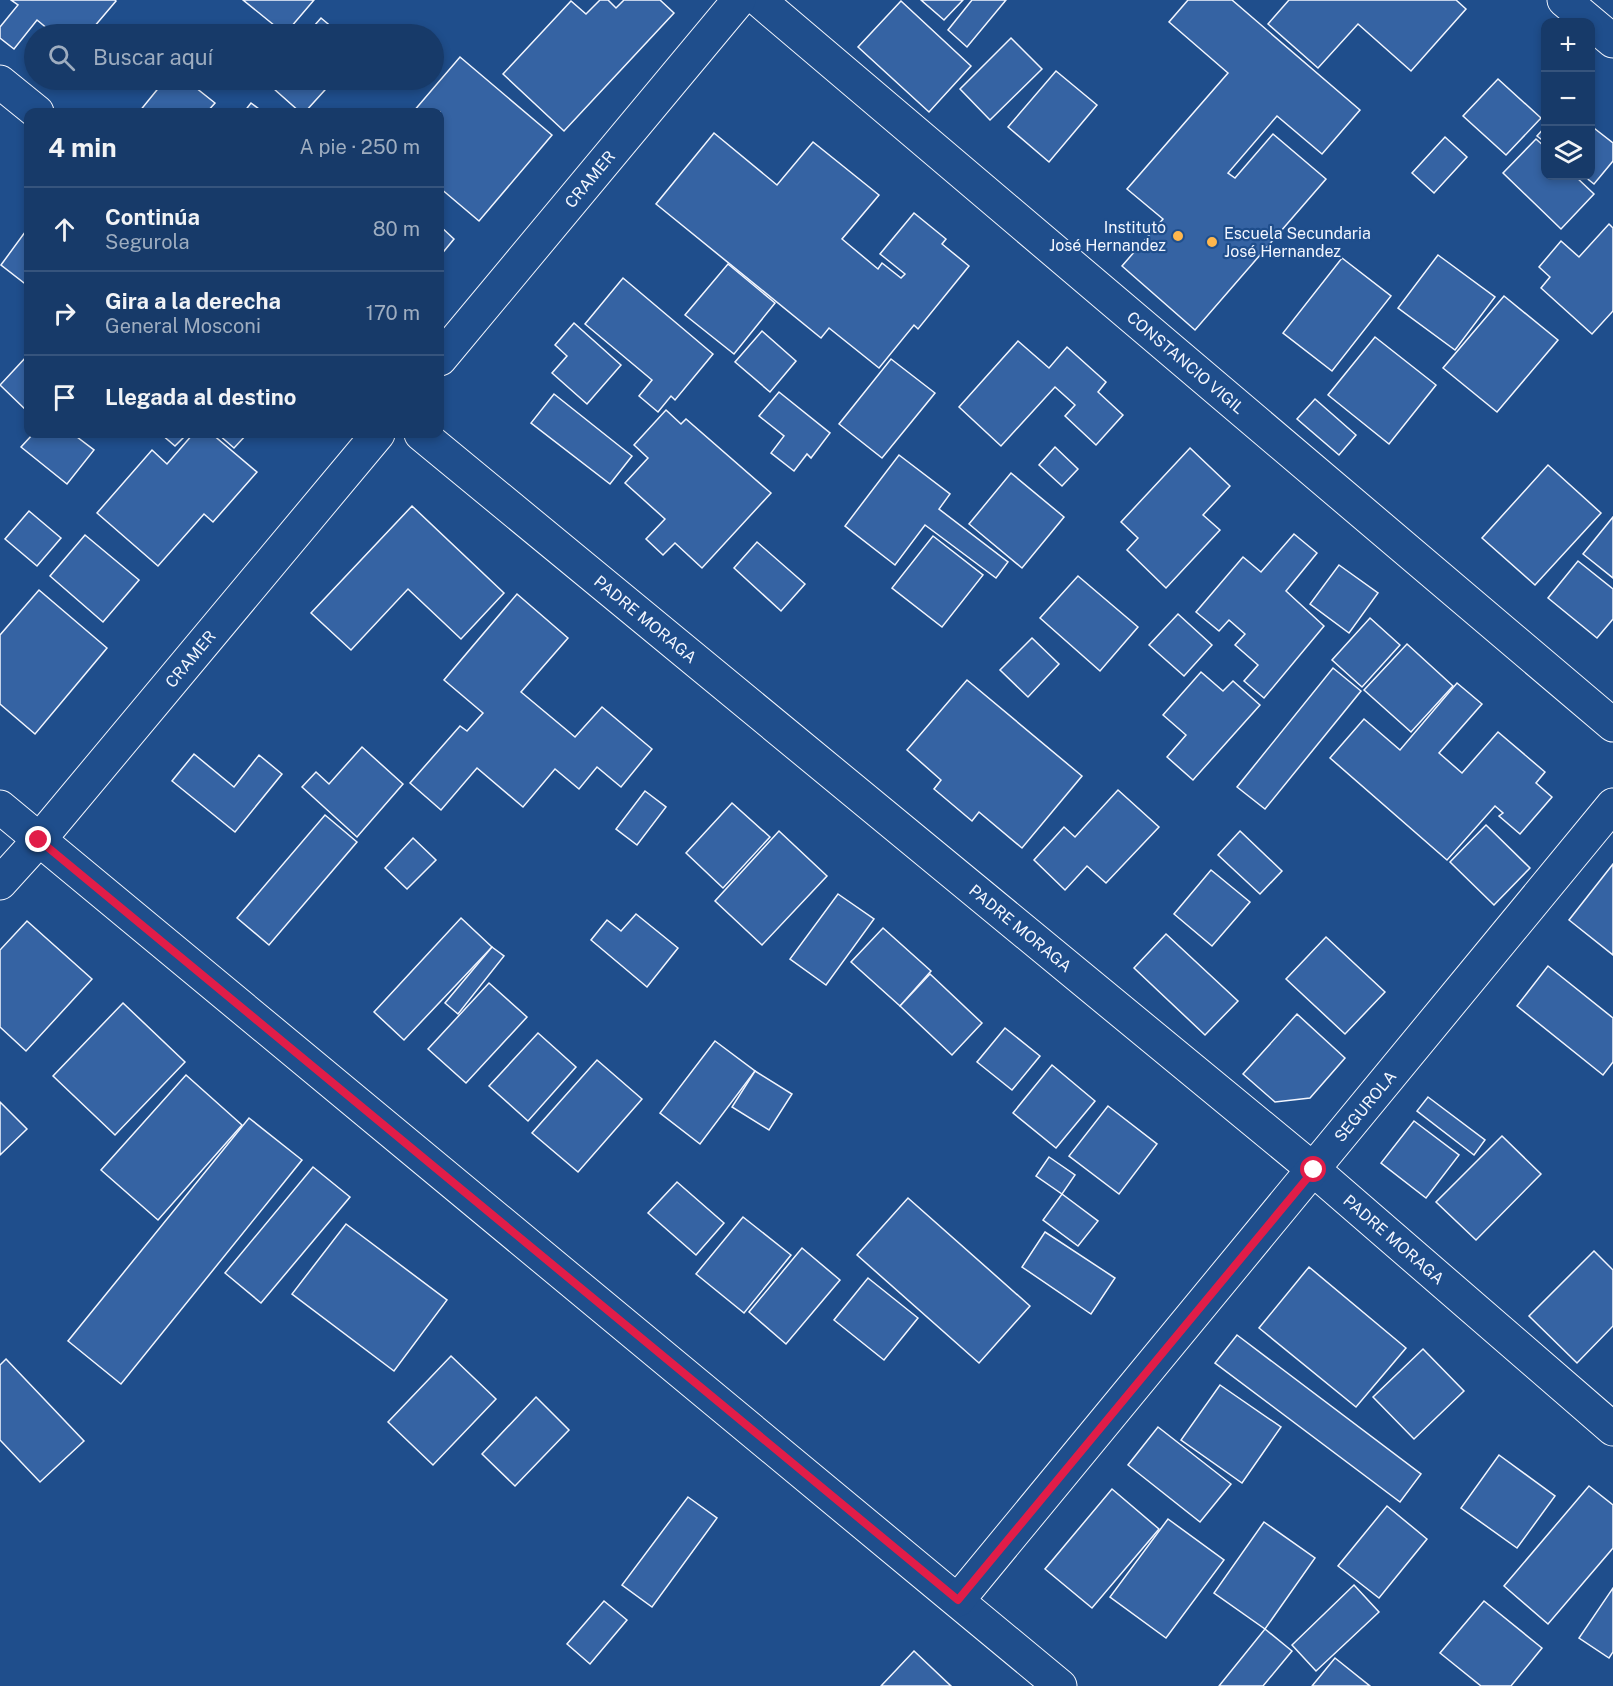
<!DOCTYPE html>
<html lang="es">
<meta charset="utf-8">
<style>
body{margin:0;font-family:"Public Sans",sans-serif;background:#244571;color:#f1f3f6}
.controls{position:absolute;right:18px;top:18px;display:grid;overflow:hidden;border-radius:12px;box-shadow:0 3px 9px #0003}
.controls button{width:54px;height:54px;display:grid;place-items:center;padding:0;border:0;border-bottom:2px solid #36547d;background:#173a69;color:#f1f3f6;font:30px sans-serif}
.stop{position:absolute;width:18px;height:18px;margin:-14px;border:4px solid #e11d48;border-radius:50%;background:#fff}
.stop.end{background:#e11d48;border-color:#fff;box-shadow:0 2px 6px #0008}
.list{margin:0;padding:0;list-style:none}
h2{display:flex;justify-content:space-between;align-items:center;height:78px;margin:0;padding:0 24px;font-size:26px}
h2 small{font-size:20px;font-weight:400;color:#9eadc0}
.list li{display:grid;grid-template-columns:39px 1fr auto;gap:18px;align-items:center;box-sizing:border-box;height:84px;padding:0 24px;border-top:2px solid #36547d}
.list b{display:block;font-size:22px;white-space:nowrap}
.list p{margin:0;font-size:20px;white-space:nowrap;color:#9eadc0}
.list em{font-size:20px;font-style:normal;color:#9eadc0}
.icon{flex:none;width:33px;height:33px;fill:none;stroke:currentColor;stroke-width:2;stroke-linecap:round;stroke-linejoin:round}
.map{position:relative;flex:none;width:1613px;height:1686px;overflow:hidden}
.search{position:absolute;background:#173a69;box-shadow:0 3px 9px #0003;left:24px;top:24px;width:420px;height:66px;display:flex;align-items:center;gap:15px;box-sizing:border-box;padding:0 21px;border-radius:33px;color:#9eadc0;font-size:22px}
.panel{position:absolute;background:#173a69;box-shadow:0 3px 9px #0003;left:24px;top:108px;width:420px;height:330px;border-radius:12px}
.map>svg:first-child{display:block}
.building{fill:#3563a3;stroke:#f2f6ff;stroke-width:1.5}
.lines{fill:none;stroke-linecap:round;stroke-linejoin:round}
.minor-casing{stroke:#f2f6ff;stroke-width:35}
.minor{stroke:#1f4e8c;stroke-width:33}
.route{stroke:#e11d48;stroke-width:8}
.poi-dot{fill:#ffb74d;stroke:#1f4e8c;stroke-width:2}
.labels{text-anchor:middle;stroke-width:4.5;stroke-linejoin:round;paint-order:stroke}
.street-label{font-size:16px;fill:#f2f6ff;stroke:#1f4e8c}
.poi-label{font-size:16px;fill:#f2f6ff;stroke:#1f4e8c;text-anchor:end}
</style>
<div class="map">
<svg width="1613" height="1686" viewBox="0 0 1613 1686">
<rect width="100%" height="100%" fill="#1f4e8c"/>
<g class="building">
<polygon points="11,0 115,0 116,1 88,34 54,34 37,20 14,49 0,38 0,27 18,5"/>
<polygon points="243,0 314,0 285,34"/>
<polygon points="600,0 608,0 616,8 624,0 660,0 674,13 564,131 503,74 571,1 586,14"/>
<polygon points="921,0 963,0 944,20"/>
<polygon points="972,0 1006,0 967,47 948,30"/>
<polygon points="1188,0 1232,0 1360,110 1322,154 1277,116 1228,173 1235,178 1273,134 1326,179 1195,330 1122,266 1163,219 1127,189 1228,73 1169,22"/>
<polygon points="1289,0 1456,0 1466,9 1411,71 1358,24 1318,68 1268,24"/>
<polygon points="901,1 971,66 929,112 858,47"/>
<polygon points="321,18 340,34 307,34"/>
<polygon points="1011,38 1042,69 990,120 960,89"/>
<polygon points="460,57 552,135 479,221 440,188 440,112 413,112"/>
<polygon points="1056,71 1097,105 1049,162 1008,127"/>
<polygon points="1498,79 1541,118 1506,155 1463,116"/>
<polygon points="165,80 186,80 215,103 207,112 139,112"/>
<polygon points="267,80 334,80 305,112 300,112 265,81"/>
<polygon points="251,103 263,112 244,112"/>
<polygon points="1590,125 1613,143 1613,161 1594,184 1584,176 1590,176"/>
<polygon points="1546,126 1546,143 1537,136"/>
<polygon points="714,133 777,185 813,142 879,195 842,239 878,269 882,263 901,278 905,274 880,254 914,213 946,239 942,244 969,266 918,329 914,325 879,368 829,328 821,338 656,204"/>
<polygon points="1445,137 1467,157 1434,193 1412,173"/>
<polygon points="1536,139 1546,148 1546,176 1575,176 1594,194 1561,229 1503,173"/>
<polygon points="1609,224 1613,228 1613,311 1592,334 1541,288 1550,277 1539,267 1561,241 1579,257"/>
<polygon points="440,226 454,239 440,256"/>
<polygon points="28,228 28,286 1,265"/>
<polygon points="1438,255 1495,297 1455,350 1398,308"/>
<polygon points="1342,258 1391,296 1332,371 1283,333"/>
<polygon points="728,264 775,303 734,354 685,315"/>
<polygon points="623,278 713,354 675,400 671,396 658,412 639,396 652,380 585,324"/>
<polygon points="1504,296 1558,340 1497,412 1443,368"/>
<polygon points="574,323 621,365 587,404 552,373 567,356 555,345"/>
<polygon points="762,331 796,361 770,392 735,362"/>
<polygon points="1375,337 1436,385 1389,444 1328,395"/>
<polygon points="1018,341 1049,368 1067,347 1106,382 1098,392 1123,415 1096,445 1065,416 1075,405 1055,387 1001,446 959,407"/>
<polygon points="28,355 28,412 0,385"/>
<polygon points="891,359 935,393 882,458 839,424"/>
<polygon points="779,392 830,433 811,458 807,454 794,471 771,453 784,436 759,416"/>
<polygon points="554,394 632,456 610,484 531,423"/>
<polygon points="1315,399 1356,435 1339,455 1297,419"/>
<polygon points="666,410 681,424 686,419 771,493 702,568 675,543 663,555 646,539 665,519 625,483 648,458 634,445"/>
<polygon points="33,434 73,434 94,450 67,484 21,447"/>
<polygon points="161,434 187,434 175,446"/>
<polygon points="193,434 212,434 257,472 213,522 204,514 158,566 97,513 152,450 167,464"/>
<polygon points="218,434 247,434 234,448"/>
<polygon points="1055,447 1078,469 1062,486 1039,465"/>
<polygon points="1190,448 1230,486 1203,515 1220,530 1166,588 1127,550 1138,538 1121,522"/>
<polygon points="899,455 950,494 939,509 1008,562 996,578 925,525 895,565 845,526"/>
<polygon points="1548,465 1601,513 1535,585 1482,538"/>
<polygon points="1011,473 1064,517 1022,568 969,524"/>
<polygon points="412,506 504,593 461,639 408,589 351,650 311,613"/>
<polygon points="29,511 61,538 37,566 5,539"/>
<polygon points="1613,517 1613,578 1583,554"/>
<polygon points="1294,534 1317,553 1286,591 1324,626 1264,698 1244,681 1258,665 1235,645 1245,634 1229,620 1219,631 1196,612 1243,557 1261,572"/>
<polygon points="85,535 139,580 103,622 50,576"/>
<polygon points="933,536 983,575 942,627 892,588"/>
<polygon points="757,542 805,584 781,611 734,568"/>
<polygon points="1578,561 1613,589 1613,619 1597,638 1548,598"/>
<polygon points="1339,565 1378,593 1349,633 1310,604"/>
<polygon points="1078,576 1138,627 1100,671 1040,618"/>
<polygon points="39,590 107,648 35,734 0,704 0,635"/>
<polygon points="517,594 568,638 521,692 575,737 602,707 652,749 621,787 597,767 579,789 555,769 523,807 477,768 441,810 410,783 460,726 467,731 483,713 444,680"/>
<polygon points="1178,614 1212,645 1184,676 1149,645"/>
<polygon points="1370,618 1400,645 1362,687 1332,660"/>
<polygon points="1032,638 1059,664 1028,697 1000,670"/>
<polygon points="1407,644 1453,686 1411,732 1364,690"/>
<polygon points="1333,668 1361,691 1265,809 1237,787"/>
<polygon points="1201,672 1223,691 1233,681 1260,705 1193,780 1167,757 1186,735 1163,715"/>
<polygon points="967,680 1082,776 1022,848 979,812 972,821 934,789 941,780 907,750"/>
<polygon points="1457,683 1482,704 1439,753 1462,773 1498,732 1545,772 1536,783 1552,797 1520,834 1499,816 1503,813 1495,806 1447,860 1330,758 1364,719 1400,750"/>
<polygon points="362,747 403,784 357,837 302,787 316,772 329,784"/>
<polygon points="194,754 234,787 259,755 282,774 235,832 172,781"/>
<polygon points="1118,790 1159,827 1106,883 1087,866 1065,890 1034,860 1064,827 1075,837"/>
<polygon points="645,791 666,807 637,845 616,829"/>
<polygon points="732,803 770,837 723,888 686,853"/>
<polygon points="325,815 357,842 269,945 237,918"/>
<polygon points="1486,825 1530,868 1494,905 1450,862"/>
<polygon points="779,831 827,876 762,945 715,901"/>
<polygon points="1240,831 1282,871 1260,894 1218,855"/>
<polygon points="413,838 436,860 407,889 385,868"/>
<polygon points="1613,864 1613,955 1569,920"/>
<polygon points="1211,870 1250,902 1212,946 1174,914"/>
<polygon points="838,894 874,919 826,985 790,959"/>
<polygon points="636,914 678,948 647,987 591,940 607,920 621,931"/>
<polygon points="461,918 492,947 404,1040 374,1012"/>
<polygon points="27,921 92,979 26,1051 0,1027 0,950"/>
<polygon points="883,928 931,971 900,1006 851,962"/>
<polygon points="1166,934 1238,1001 1205,1035 1134,968"/>
<polygon points="1326,937 1385,992 1345,1034 1286,979"/>
<polygon points="492,947 504,956 458,1014 445,1003"/>
<polygon points="1548,966 1613,1018 1613,1062 1603,1075 1517,1006"/>
<polygon points="930,974 982,1023 952,1055 900,1006"/>
<polygon points="489,983 527,1017 466,1083 428,1049"/>
<polygon points="123,1003 185,1062 115,1135 53,1076"/>
<polygon points="1297,1014 1345,1058 1310,1098 1275,1102 1243,1074"/>
<polygon points="1005,1028 1040,1056 1012,1090 977,1062"/>
<polygon points="538,1033 576,1067 528,1121 489,1086"/>
<polygon points="715,1041 755,1071 700,1144 660,1113"/>
<polygon points="597,1060 642,1099 578,1172 532,1133"/>
<polygon points="1052,1065 1095,1101 1056,1148 1013,1113"/>
<polygon points="755,1071 792,1094 769,1130 732,1107"/>
<polygon points="186,1075 242,1125 158,1220 101,1170"/>
<polygon points="1428,1097 1485,1140 1474,1155 1417,1111"/>
<polygon points="0,1102 27,1129 0,1155"/>
<polygon points="1108,1106 1157,1144 1119,1194 1069,1156"/>
<polygon points="249,1118 302,1160 121,1384 68,1341"/>
<polygon points="1414,1121 1459,1155 1426,1198 1381,1163"/>
<polygon points="1502,1136 1541,1174 1476,1240 1436,1202"/>
<polygon points="1049,1157 1075,1175 1062,1194 1036,1176"/>
<polygon points="313,1167 350,1197 261,1303 225,1273"/>
<polygon points="677,1182 724,1223 696,1255 648,1213"/>
<polygon points="1062,1194 1098,1221 1078,1246 1043,1220"/>
<polygon points="908,1198 1030,1306 979,1363 857,1255"/>
<polygon points="743,1217 791,1255 744,1313 696,1274"/>
<polygon points="346,1224 447,1300 394,1371 292,1294"/>
<polygon points="1045,1232 1115,1278 1091,1314 1022,1267"/>
<polygon points="802,1248 840,1280 786,1344 749,1312"/>
<polygon points="1594,1251 1613,1270 1613,1326 1577,1363 1529,1316"/>
<polygon points="1309,1267 1406,1348 1356,1407 1259,1328"/>
<polygon points="868,1278 918,1318 884,1360 834,1320"/>
<polygon points="1237,1335 1421,1474 1400,1502 1215,1363"/>
<polygon points="1423,1349 1464,1391 1414,1439 1373,1397"/>
<polygon points="451,1356 496,1399 433,1465 388,1422"/>
<polygon points="6,1359 84,1441 40,1482 0,1440 0,1365"/>
<polygon points="1220,1385 1281,1427 1242,1483 1181,1440"/>
<polygon points="536,1397 569,1430 515,1486 482,1454"/>
<polygon points="1158,1427 1231,1484 1200,1522 1128,1465"/>
<polygon points="1499,1455 1555,1496 1517,1548 1461,1508"/>
<polygon points="1589,1486 1613,1505 1613,1548 1548,1624 1504,1586"/>
<polygon points="1112,1489 1159,1529 1092,1608 1045,1569"/>
<polygon points="688,1497 717,1518 652,1607 622,1585"/>
<polygon points="1387,1506 1427,1539 1379,1598 1338,1566"/>
<polygon points="1168,1519 1224,1560 1166,1638 1110,1597"/>
<polygon points="1264,1522 1315,1558 1265,1629 1214,1593"/>
<polygon points="1354,1585 1379,1612 1316,1671 1292,1645"/>
<polygon points="1613,1588 1613,1652 1609,1658 1579,1638"/>
<polygon points="604,1601 627,1620 590,1664 567,1644"/>
<polygon points="1484,1601 1542,1648 1511,1686 1481,1686 1440,1653"/>
<polygon points="1265,1629 1292,1651 1263,1686 1219,1686"/>
<polygon points="914,1651 951,1686 881,1686"/>
<polygon points="1335,1658 1370,1686 1312,1686"/>
</g>
<g class="lines">
<defs>
<g id="minor">
<path id="s1" d="M759,0L1613,725"/>
<polyline points="1564,0 1613,41"/>
<polyline points="0,82 37,112"/>
<path id="s2" d="M440,359L739,0"/>
<path id="s3" d="M421,434L1314,1170L1613,1429"/>
<polyline points="0,807 1060,1686"/>
<path id="s4" d="M0,883L39,840L378,434"/>
<path id="s5" d="M958,1600L1613,805"/>
</g>
</defs>
<use href="#minor" class="minor-casing"/>
<use href="#minor" class="minor"/>
</g>
<g class="lines">
<polyline class="route" points="39,840 958,1600 1314,1170"/>
</g>
<g class="poi-dot">
<circle cx="1178" cy="236" r="6"/>
<circle cx="1212" cy="242" r="6"/>
</g>
<g class="labels">
<g class="street-label">
<text dy="6" stroke="none"><textPath href="#s2" startOffset="234">CRAMER</textPath></text>
<text dy="6" stroke="none"><textPath href="#s1" startOffset="560">CONSTANCIO VIGIL</textPath></text>
<text dy="6" stroke="none"><textPath href="#s3" startOffset="291">PADRE MORAGA</textPath></text>
<text dy="6" stroke="none"><textPath href="#s4" startOffset="294">CRAMER</textPath></text>
<text dy="6" stroke="none"><textPath href="#s3" startOffset="777">PADRE MORAGA</textPath></text>
<text dy="6" stroke="none"><textPath href="#s5" startOffset="640">SEGUROLA</textPath></text>
<text dy="6" stroke="none"><textPath href="#s3" startOffset="1263">PADRE MORAGA</textPath></text>
</g>
<g class="poi-label">
<text x="1166" y="233">Instituto<tspan x="1166" dy="18">José Hernandez</tspan></text>
<text x="1224" y="239" text-anchor="start">Escuela Secundaria<tspan x="1224" dy="18">José Hernandez</tspan></text>
</g>
</g>
</svg>
<div class="controls">
<button>+</button>
<button>−</button>
<button><svg class="icon" aria-label="layers" viewBox="0 0 24 24"><path d="M12 4l9 5-9 5-9-5zM3 14l9 5 9-5"/></svg></button>
</div>
<div class="stop" style="left:1314px;top:1170px"></div>
<div class="stop end" style="left:39px;top:840px"></div>
<div class="search"><svg class="icon" aria-label="search" viewBox="0 0 24 24"><circle cx="10" cy="10" r="6"/><path d="M15 15l6 6"/></svg>Buscar aquí</div>
<section class="panel">
<h2>4 min<small>A pie · 250 m</small></h2>
<ul class="list">
<li><svg class="icon" aria-label="ahead" viewBox="0 0 24 24"><path d="M12 20V5M6 11l6-6 6 6"/></svg><div><b>Continúa</b><p>Segurola</p></div><em>80 m</em></li>
<li><svg class="icon" aria-label="right" viewBox="0 0 24 24"><path d="M7 20v-9h11M14 6l5 5-5 5"/></svg><div><b>Gira a la derecha</b><p>General Mosconi</p></div><em>170 m</em></li>
<li><svg class="icon" aria-label="arrive" viewBox="0 0 24 24"><path d="M6 21V4h12l-3 4 3 4H6"/></svg><div><b>Llegada al destino</b></div></li>
</ul>
</section>
</div>
